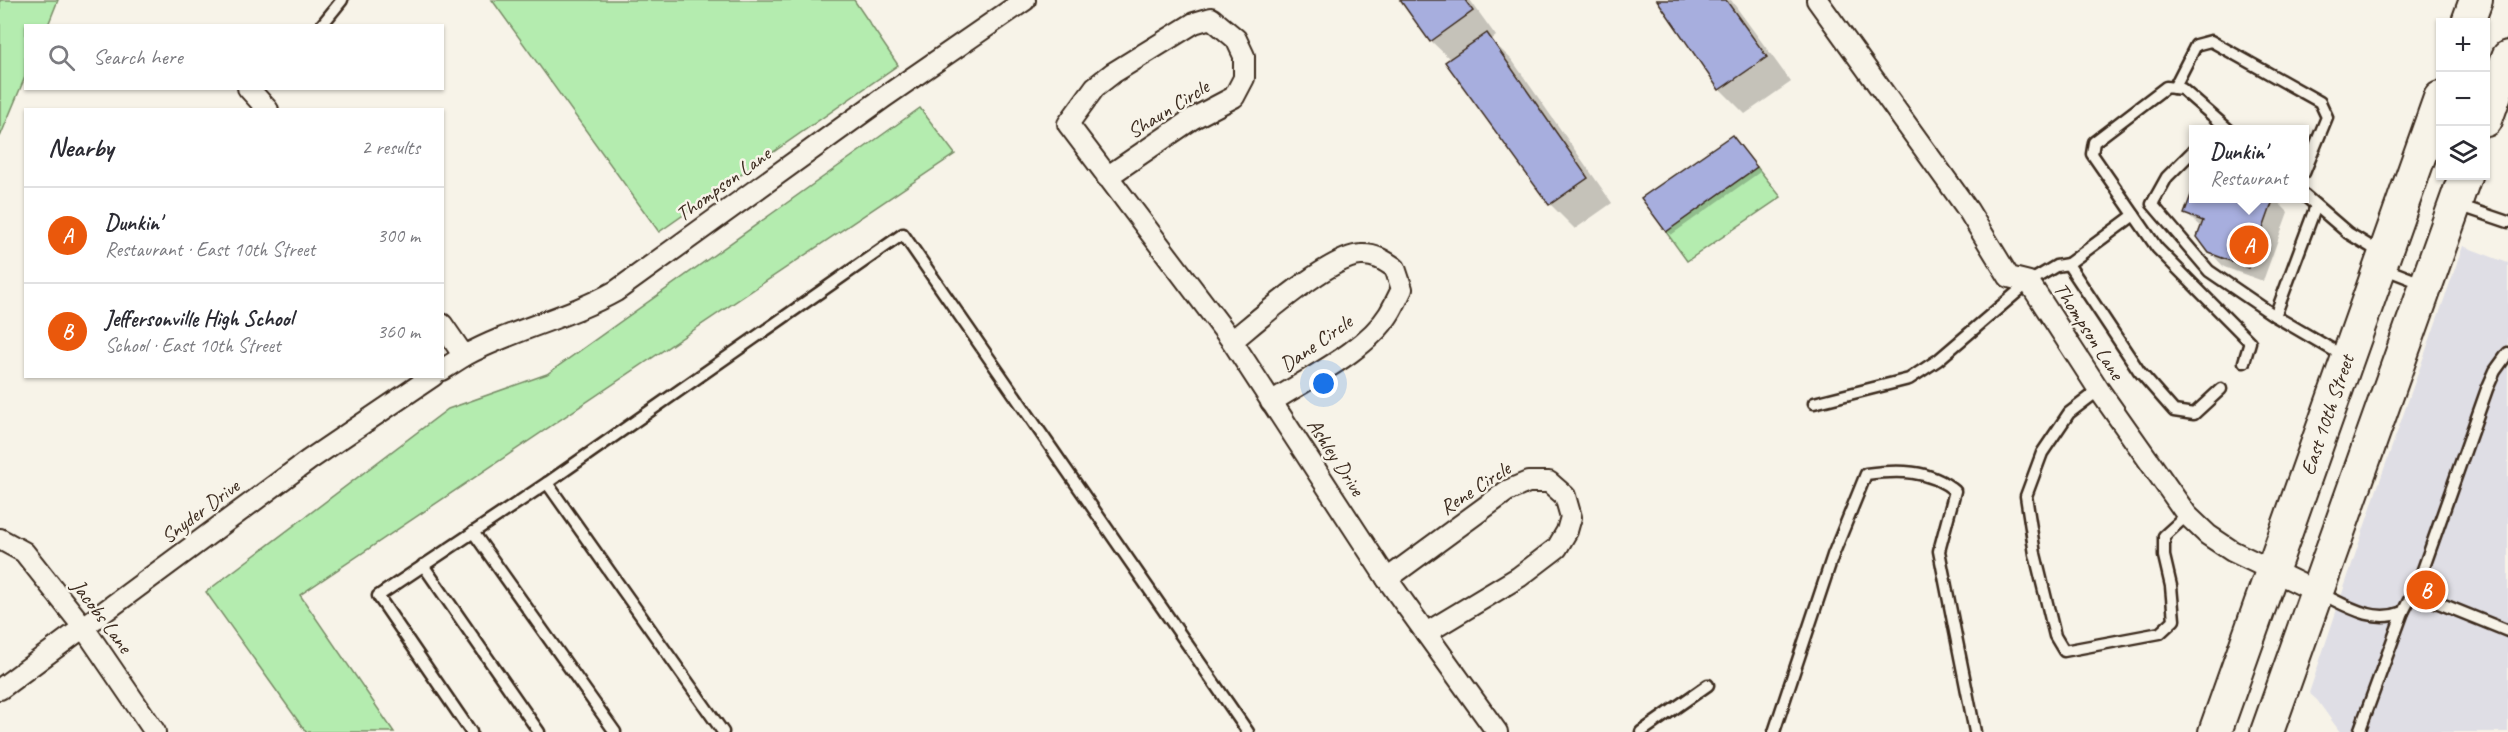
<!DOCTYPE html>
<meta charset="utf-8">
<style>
body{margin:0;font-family:Caveat,sans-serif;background:#f2f2f3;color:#2b2b33}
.controls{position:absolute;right:18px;top:18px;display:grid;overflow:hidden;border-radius:0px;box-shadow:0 2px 4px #0004}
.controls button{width:54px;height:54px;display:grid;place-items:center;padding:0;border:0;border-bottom:2px solid #e1e1e2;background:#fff;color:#2b2b33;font:30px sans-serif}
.you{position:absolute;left:1324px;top:384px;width:21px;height:21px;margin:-15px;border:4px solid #fff;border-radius:50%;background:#1a73e8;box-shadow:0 0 0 9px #1a73e833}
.badge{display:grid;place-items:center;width:39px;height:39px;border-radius:50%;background:#ea580c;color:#fff;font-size:20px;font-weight:700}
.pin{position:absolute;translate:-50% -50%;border:3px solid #fff;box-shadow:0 2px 6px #0006}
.popup{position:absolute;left:2189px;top:125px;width:120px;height:78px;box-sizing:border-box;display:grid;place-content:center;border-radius:0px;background:#fff;filter:drop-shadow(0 2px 4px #0005);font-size:20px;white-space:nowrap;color:#7c7c81}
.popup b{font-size:22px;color:#2b2b33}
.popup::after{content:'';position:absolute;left:50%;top:100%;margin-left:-12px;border:12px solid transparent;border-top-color:#fff}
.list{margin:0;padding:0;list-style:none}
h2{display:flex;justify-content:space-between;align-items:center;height:78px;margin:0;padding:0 24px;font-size:26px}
h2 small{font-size:20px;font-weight:400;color:#7c7c81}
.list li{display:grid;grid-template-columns:39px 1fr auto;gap:18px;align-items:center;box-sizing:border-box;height:96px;padding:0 24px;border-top:2px solid #e1e1e2}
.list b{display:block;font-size:22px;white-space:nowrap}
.list p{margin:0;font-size:20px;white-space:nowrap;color:#7c7c81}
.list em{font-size:20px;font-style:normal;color:#7c7c81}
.icon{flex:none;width:33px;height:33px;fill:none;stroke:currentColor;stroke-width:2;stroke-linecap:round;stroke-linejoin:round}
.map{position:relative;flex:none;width:2508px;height:732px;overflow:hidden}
.search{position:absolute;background:#fff;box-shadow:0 2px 4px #0004;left:24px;top:24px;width:420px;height:66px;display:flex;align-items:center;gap:15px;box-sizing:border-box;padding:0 21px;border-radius:0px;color:#7c7c81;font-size:22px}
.panel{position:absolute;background:#fff;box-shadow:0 2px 4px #0004;left:24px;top:108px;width:420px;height:270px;border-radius:0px}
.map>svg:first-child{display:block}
.built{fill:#dfdee5}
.green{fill:#b4ecaf;stroke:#788b66;stroke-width:1.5}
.shadow{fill:#0003}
.building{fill:#a7aede;stroke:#3b2a1e;stroke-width:1.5}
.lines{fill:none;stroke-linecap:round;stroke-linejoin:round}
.lane-casing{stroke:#3b2a1e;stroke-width:15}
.street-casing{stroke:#3b2a1e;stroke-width:24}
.primary-casing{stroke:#3b2a1e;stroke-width:36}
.lane{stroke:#f7f3e8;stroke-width:10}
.street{stroke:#f7f3e8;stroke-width:20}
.primary{stroke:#f7f3e8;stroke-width:32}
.labels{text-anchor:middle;stroke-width:5;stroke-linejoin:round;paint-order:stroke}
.street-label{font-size:21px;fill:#3b2a1e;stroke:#f7f3e8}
</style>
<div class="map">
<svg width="2508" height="732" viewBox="0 0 2508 732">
<rect width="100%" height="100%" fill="#f7f3e8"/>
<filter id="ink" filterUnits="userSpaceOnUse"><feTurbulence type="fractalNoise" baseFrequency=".0167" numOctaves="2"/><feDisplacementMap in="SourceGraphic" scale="12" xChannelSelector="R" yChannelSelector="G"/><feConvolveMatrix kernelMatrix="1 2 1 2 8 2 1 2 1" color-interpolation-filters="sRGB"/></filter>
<g filter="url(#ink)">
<polygon class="built" points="2463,246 2508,263 2508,732 2340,732 2317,700 2309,693 2378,486"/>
<g class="green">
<polygon points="0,0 58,0 48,25 26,26 25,77 0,137"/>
<polygon points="492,0 854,0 898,65 659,232"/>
<polygon points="920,108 955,154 300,595 394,732 306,732 206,592 448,409 547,374"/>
<polygon points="1757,167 1781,197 1687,261 1666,232"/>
</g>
<g class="shadow">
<polygon points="1401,0 1470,0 1496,36 1491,40 1512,60 1612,203 1575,229 1550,204 1447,63 1451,60 1431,41"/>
<polygon points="1659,0 1731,0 1791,82 1745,114 1720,89"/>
<polygon points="1736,141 1760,172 1671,235 1667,231"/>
<polygon points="2194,198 2274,198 2288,212 2263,281 2224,267 2210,252 2202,228 2185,213"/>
</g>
<g class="building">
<polygon points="1400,0 1465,0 1473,11 1430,42"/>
<polygon points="1657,0 1726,0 1767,57 1719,90"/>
<polygon points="1487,33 1588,178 1549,205 1445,62"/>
<polygon points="1732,135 1757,167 1666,232 1641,198"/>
<polygon points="2194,187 2194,198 2274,198 2249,268 2209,253 2197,237 2203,221 2184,214"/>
</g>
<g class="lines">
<defs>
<g id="lane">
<polyline points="321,26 342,0"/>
<polyline points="2174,88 2196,45 2211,41 2320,102 2327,117 2304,173"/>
<polyline points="2229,130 2182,89 2166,87 2094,142 2092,154 2157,248 2250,342 2244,362"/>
<polyline points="2194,150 2167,177 2152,204 2209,271 2275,316 2345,357"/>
<polyline points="2304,195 2348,233 2381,253"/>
<polyline points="2458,205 2508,222"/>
<polyline points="2068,264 2134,215"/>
<polyline points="2383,268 2424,284"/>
<polyline points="2275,316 2316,206"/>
<polyline points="2099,390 2069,413 2042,453 2026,496 2035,554 2055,636 2064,651 2160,633 2174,620 2171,586 2164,556 2164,536 2187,515"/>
<polyline points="1814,403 1909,379 1938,360 2029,282 2056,266 2068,264 2139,371 2174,411 2194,414 2221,389"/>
<polyline points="473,532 615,732"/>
<polyline points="423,565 539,732"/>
<path d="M2320,593C2347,606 2373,624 2403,612L2419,581L2487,389L2495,371L2508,353"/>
<polyline points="2414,593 2508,631"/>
<polyline points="471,732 378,596 547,483"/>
<polyline points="723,732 547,483 903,234 1248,732"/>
<polyline points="1641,732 1708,685"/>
<path d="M1774,732L1833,555L1866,474C1897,470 1930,469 1955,491L1939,551L1975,732"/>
<polyline points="2359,732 2403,612"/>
</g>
<g id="street">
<polyline points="1817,0 1968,210 2009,277 2029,282 2099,390 2187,515 2208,535 2232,551 2317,592"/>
<polyline points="248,88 268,110"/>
<polyline points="1107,177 1192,119 1234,97 1244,78 1244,56 1236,39 1211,18 1194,23 1113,73 1095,87 1068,124 1232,341 1387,579 1497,732"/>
<path d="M442,324L464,356C513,329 568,318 616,291L883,98L1025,0"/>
<path d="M1232,341C1258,320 1330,256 1361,255C1375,254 1385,261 1395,268L1402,289C1398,297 1394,306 1389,314C1366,351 1308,378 1271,402"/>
<polyline points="442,370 464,356"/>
<polyline points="0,539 24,552 84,628 155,732"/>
<polyline points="1387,579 1507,491 1528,482 1549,482 1565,496 1571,517 1567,531 1557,548 1519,577 1426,633"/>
<polyline points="0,689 309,460 433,376"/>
</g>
<g id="primary">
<polyline points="2468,22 2476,0"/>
<polyline points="2486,120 2508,57"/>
<polyline points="2215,732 2440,98"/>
<polyline points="2267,732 2465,176"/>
</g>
</defs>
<use href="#lane" class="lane-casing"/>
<use href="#street" class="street-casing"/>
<use href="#primary" class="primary-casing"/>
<use href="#lane" class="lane"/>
<use href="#street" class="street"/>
<use href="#primary" class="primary"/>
</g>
</g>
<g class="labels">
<g class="street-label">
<text transform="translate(1168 109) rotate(-32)" y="7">Shaun Circle</text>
<text transform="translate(723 184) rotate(-36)" y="7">Thompson Lane</text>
<text transform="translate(2089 331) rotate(57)" y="7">Thompson Lane</text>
<text transform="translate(1316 343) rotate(-35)" y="7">Dane Circle</text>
<text transform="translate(2327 415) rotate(-71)" y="7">East 10th Street</text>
<text transform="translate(1336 457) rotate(57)" y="7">Ashley Drive</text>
<text transform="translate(1475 488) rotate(-33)" y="7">Rene Circle</text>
<text transform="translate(200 511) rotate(-37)" y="7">Snyder Drive</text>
<text transform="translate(102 616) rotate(53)" y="7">Jacobs Lane</text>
</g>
</g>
</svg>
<div class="controls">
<button>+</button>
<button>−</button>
<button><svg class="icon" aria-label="layers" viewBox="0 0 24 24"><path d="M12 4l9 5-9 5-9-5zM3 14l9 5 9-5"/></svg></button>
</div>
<div class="you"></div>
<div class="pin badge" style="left:2249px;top:245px">A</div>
<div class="popup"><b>Dunkin'</b>Restaurant</div>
<div class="pin badge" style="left:2426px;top:590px">B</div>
<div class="search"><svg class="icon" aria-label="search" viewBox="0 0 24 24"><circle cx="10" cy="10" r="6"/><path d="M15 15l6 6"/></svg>Search here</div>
<section class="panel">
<h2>Nearby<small>2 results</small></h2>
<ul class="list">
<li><span class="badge">A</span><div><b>Dunkin'</b><p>Restaurant · East 10th Street</p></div><em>300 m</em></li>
<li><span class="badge">B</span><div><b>Jeffersonville High School</b><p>School · East 10th Street</p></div><em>360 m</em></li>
</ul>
</section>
</div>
